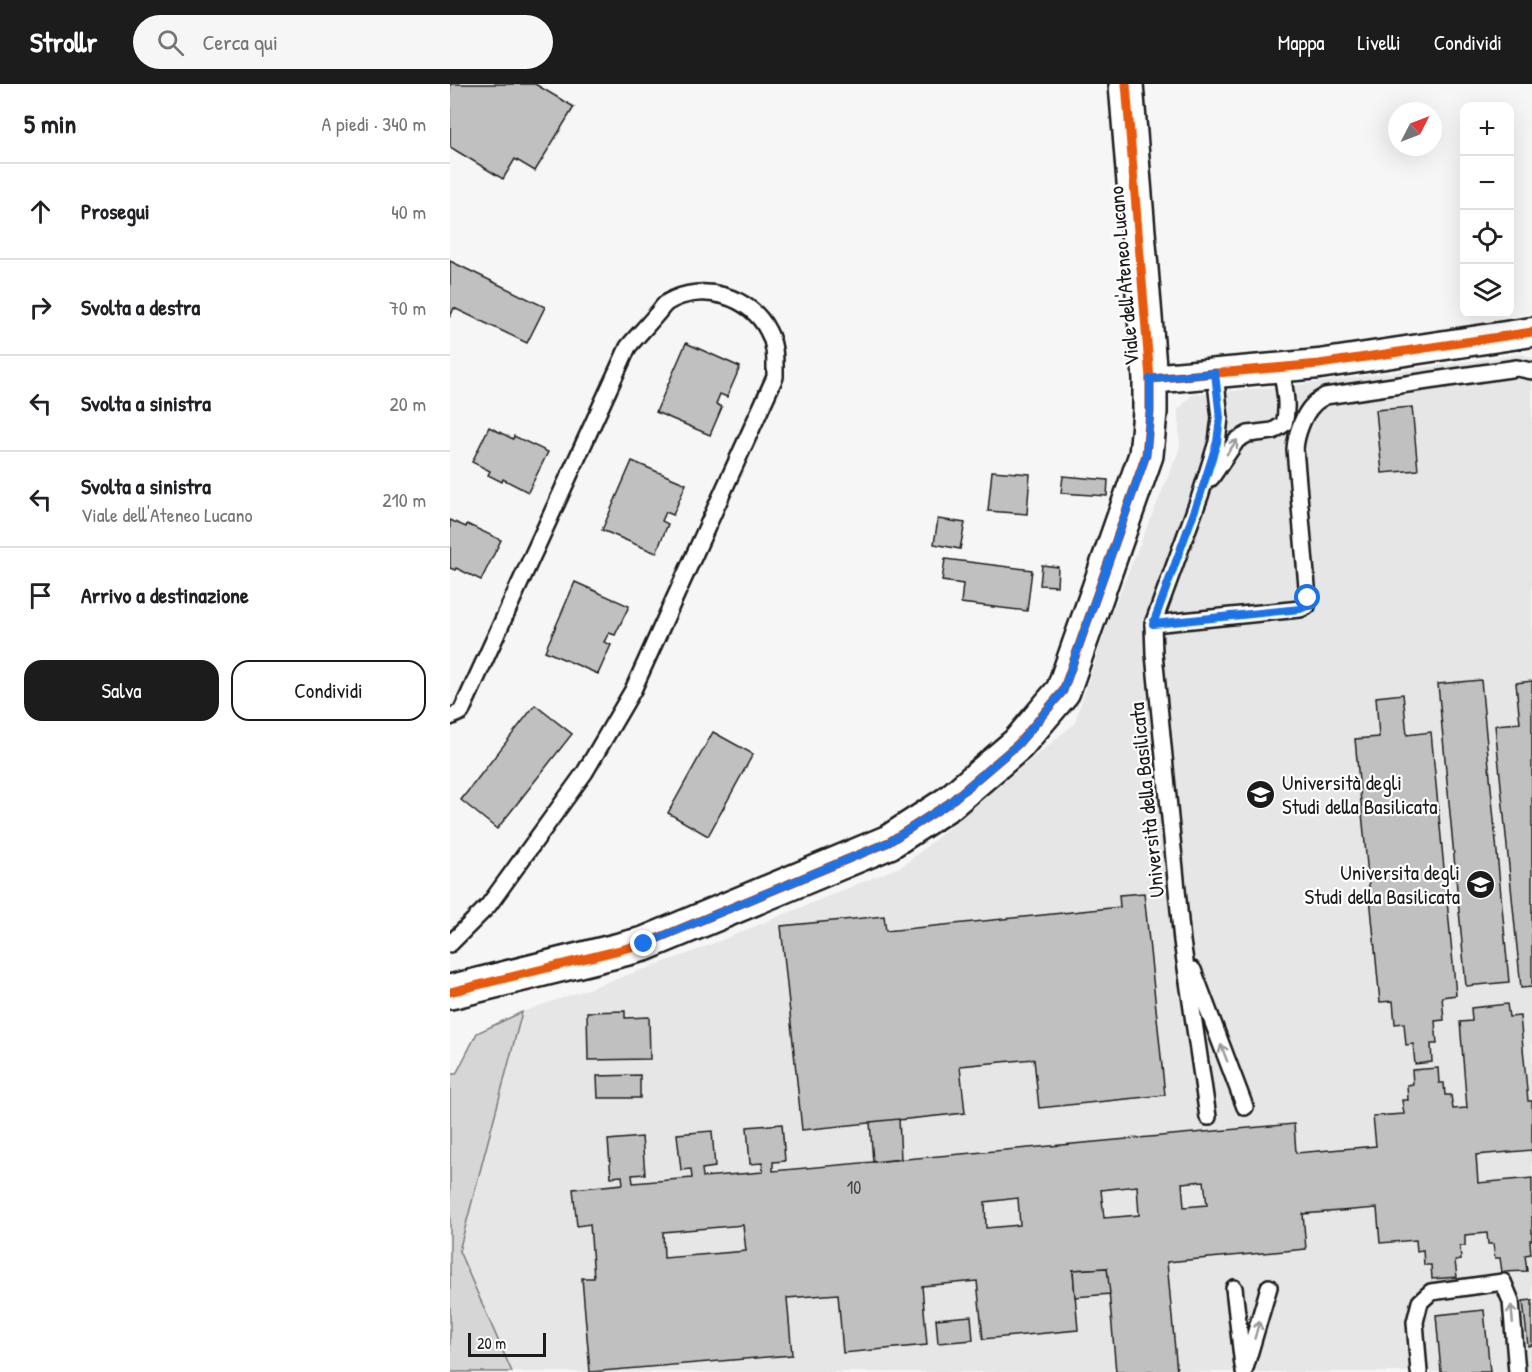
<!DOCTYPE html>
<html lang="it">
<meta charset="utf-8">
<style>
body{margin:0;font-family:"Patrick Hand",sans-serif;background:#f6f6f6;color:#202124}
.controls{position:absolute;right:18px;top:18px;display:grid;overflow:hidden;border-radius:12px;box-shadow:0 6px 24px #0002}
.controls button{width:54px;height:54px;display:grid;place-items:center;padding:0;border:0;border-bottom:2px solid #e0e0e0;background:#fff;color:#202124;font:30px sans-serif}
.compass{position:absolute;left:938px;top:18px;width:54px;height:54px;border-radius:50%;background:#fff;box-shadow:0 6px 24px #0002;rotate:48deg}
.scale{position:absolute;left:18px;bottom:15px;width:78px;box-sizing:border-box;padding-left:6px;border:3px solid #1c1c1c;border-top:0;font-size:16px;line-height:21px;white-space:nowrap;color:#1c1c1c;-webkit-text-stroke:4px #fff;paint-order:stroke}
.stop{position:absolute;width:18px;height:18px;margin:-14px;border:4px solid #1a73e8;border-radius:50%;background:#fff}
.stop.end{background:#1a73e8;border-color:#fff;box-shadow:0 2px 6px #0008}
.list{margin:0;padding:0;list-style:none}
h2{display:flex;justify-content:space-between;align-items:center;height:78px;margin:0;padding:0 24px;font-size:26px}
h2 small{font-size:20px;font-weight:400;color:#757577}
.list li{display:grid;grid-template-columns:39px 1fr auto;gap:18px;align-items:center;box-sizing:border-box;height:96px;padding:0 24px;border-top:2px solid #e0e0e0}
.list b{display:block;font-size:22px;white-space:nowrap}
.list p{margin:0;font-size:20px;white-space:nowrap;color:#757577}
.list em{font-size:20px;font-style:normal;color:#757577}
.actions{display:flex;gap:12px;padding:18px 24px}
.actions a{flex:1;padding:14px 0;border:2px solid #1c1c1c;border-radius:18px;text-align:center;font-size:21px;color:#1c1c1c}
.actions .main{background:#1c1c1c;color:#fff}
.icon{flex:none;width:33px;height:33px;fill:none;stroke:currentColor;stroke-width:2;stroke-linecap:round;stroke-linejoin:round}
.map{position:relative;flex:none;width:1082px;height:1288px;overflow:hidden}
header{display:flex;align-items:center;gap:36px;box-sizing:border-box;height:84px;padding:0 30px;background:#1c1c1c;color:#fff}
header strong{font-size:28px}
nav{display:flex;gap:33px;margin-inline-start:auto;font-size:21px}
.search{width:420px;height:54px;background:#f6f6f6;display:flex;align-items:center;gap:15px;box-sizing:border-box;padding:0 21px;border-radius:33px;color:#757577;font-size:22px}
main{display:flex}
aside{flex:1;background:#fff}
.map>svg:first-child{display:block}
.built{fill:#e6e6e6}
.green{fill:#d6d6d6;stroke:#797979;stroke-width:1.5}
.building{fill:#c0c0c0;stroke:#1c1c1c;stroke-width:1.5;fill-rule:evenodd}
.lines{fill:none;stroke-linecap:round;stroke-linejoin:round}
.lane-casing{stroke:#1c1c1c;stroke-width:20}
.street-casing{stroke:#1c1c1c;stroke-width:33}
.secondary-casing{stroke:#1c1c1c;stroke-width:38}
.lane{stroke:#fff;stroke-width:15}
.street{stroke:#fff;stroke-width:28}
.secondary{stroke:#fff;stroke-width:33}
.cycleway-casing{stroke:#fff;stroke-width:13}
.cycleway{stroke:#e8590c;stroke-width:9}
.oneway{stroke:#999}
.route{stroke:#1a73e8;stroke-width:8}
.labels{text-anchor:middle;stroke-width:4.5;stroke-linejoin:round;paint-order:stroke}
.number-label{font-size:18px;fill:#454545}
.street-label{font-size:21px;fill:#1c1c1c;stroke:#fff}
.poi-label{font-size:21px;fill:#1c1c1c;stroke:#fff;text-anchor:start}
</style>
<header>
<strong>Strollr</strong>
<div class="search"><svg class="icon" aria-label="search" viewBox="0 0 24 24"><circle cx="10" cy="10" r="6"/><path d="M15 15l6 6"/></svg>Cerca qui</div>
<nav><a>Mappa</a><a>Livelli</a><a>Condividi</a></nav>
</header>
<main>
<aside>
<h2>5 min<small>A piedi · 340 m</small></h2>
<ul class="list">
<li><svg class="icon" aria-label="ahead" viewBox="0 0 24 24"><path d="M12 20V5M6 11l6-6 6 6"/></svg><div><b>Prosegui</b></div><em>40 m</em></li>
<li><svg class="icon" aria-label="right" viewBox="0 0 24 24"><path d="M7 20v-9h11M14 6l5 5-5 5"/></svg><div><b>Svolta a destra</b></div><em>70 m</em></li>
<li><svg class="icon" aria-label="left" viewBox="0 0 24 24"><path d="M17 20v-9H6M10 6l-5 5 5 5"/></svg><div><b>Svolta a sinistra</b></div><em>20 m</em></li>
<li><svg class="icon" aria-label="left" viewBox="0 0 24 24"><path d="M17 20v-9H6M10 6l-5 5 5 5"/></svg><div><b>Svolta a sinistra</b><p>Viale dell'Ateneo Lucano</p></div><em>210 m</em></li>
<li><svg class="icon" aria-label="arrive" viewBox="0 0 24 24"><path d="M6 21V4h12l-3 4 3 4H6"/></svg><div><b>Arrivo a destinazione</b></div></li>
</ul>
<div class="actions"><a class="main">Salva</a><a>Condividi</a></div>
</aside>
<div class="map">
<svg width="1082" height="1288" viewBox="0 0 1082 1288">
<rect width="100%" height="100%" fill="#f6f6f6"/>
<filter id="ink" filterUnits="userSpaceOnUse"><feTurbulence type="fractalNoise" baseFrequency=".0167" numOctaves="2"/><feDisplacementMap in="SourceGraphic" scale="12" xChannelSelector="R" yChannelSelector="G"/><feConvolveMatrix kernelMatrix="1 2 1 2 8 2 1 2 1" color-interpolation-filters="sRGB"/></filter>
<g filter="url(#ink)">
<polygon class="built" points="1072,270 1082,274 1082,1288 62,1288 9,1167 72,928 240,869 454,781 624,640 660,532 730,364 728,326 742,311 856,300"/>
<polygon class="green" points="72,928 9,1167 62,1288 0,1288 0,990 6,990 27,949"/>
<g class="building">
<polygon points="0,0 85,0 124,23 85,87 65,75 53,95 0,63"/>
<polygon points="0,177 95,223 77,259 4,224 0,233"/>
<polygon points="236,259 290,283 277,313 270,310 266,320 272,323 260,351 206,328"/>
<polygon points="962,323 968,386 932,389 926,326"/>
<polygon points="39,343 63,355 64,352 98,368 78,408 53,395 52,398 38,391 40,387 22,378"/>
<polygon points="182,377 236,400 223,431 216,428 212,437 218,440 206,469 152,446"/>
<polygon points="542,387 580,390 577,430 538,427"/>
<polygon points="613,392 658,396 657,412 611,409"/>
<polygon points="488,435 515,439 510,465 484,460"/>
<polygon points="0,436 16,443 17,440 51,456 31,496 6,484 5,486 0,484"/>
<polygon points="495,475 582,486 577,527 511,519 513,500 492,497"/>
<polygon points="592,481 608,483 607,502 590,501"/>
<polygon points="125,498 179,522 165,551 159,549 154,558 161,561 148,590 95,567"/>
<polygon points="1031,596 1059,898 1016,902 988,600"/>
<polygon points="1082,597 1082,903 1071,904 1045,641 1070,639 1066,599"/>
<polygon points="953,610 957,651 981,648 1006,911 992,913 994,936 985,937 987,960 981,960 982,978 965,980 963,960 956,961 954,939 945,940 943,917 930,918 905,655 929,653 926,613"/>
<polygon points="85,621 122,650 47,745 11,716"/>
<polygon points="263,648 303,670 258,752 218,729"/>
<polygon points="694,809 715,1011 589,1024 584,975 510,982 515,1029 352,1046 331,842 434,832 436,847 670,823 669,811"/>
<path d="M1057,920L1059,933L1070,932L1078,1017H1082V1070V1066L1026,1071L1028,1099L1082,1094V1156H1080L1081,1170L1075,1171L1077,1187L1052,1188L1050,1174H1045L1043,1160H1038L1037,1149L1015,1151V1162H1010L1011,1176L1005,1177L1007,1193L982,1195L981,1181H974L973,1166L967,1167L966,1156L930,1159L927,1124L853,1130L856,1165L717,1178L727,1288H666L657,1184L623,1186L628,1246L533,1255L527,1197L472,1202L477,1261L393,1269L388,1210L337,1214L342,1271L140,1288L132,1194H144L140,1140L127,1142L123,1105L173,1100L172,1092L161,1093L158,1056L192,1053L195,1090L182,1091L183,1099L242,1094L241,1085L231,1086L227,1050L262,1047L265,1083L252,1085L253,1093L313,1088L312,1079L300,1080L297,1043L332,1040L335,1077L323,1078V1087L844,1040L846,1069L926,1062L923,1032L954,1030L952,1016H958L957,1001L963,1000L962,986L988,984L989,999H994L995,1011H1001L1003,1025L1017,1024L1010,938L1022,937L1021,924ZM754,1097L757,1121L734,1123L732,1099ZM687,1102L689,1131L654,1134L651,1106ZM568,1114L570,1141L536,1144L535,1118ZM293,1141L296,1167L214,1174L213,1148Z"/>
<polygon points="175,927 175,934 199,933 200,975 138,976 137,928"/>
<polygon points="190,991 190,1014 148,1014 147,992"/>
<polygon points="449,1035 451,1075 423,1078 420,1038"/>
<polygon points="657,1184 660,1210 625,1213 623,1186"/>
<polygon points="1082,1216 1082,1261 1078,1262 1073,1217"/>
<polygon points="1034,1226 1040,1288 991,1288 986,1231"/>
<polygon points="521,1232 523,1256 488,1259 486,1235"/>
</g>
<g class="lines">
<defs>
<g id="lane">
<path d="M761,394L787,356L798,350L823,347L834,340C839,322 834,302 831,284"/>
<path d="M703,540L850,525L857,522L858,514L845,365C846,351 853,331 863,321C866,317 871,315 875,312L1067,284L1082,287"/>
<path d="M0,633L11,628L178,263C187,252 197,242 206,231C210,227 213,221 218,218C252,198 301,212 318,247C326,262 325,277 325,293L183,606L135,688L38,822L0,860"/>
<polyline points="743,886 795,1023"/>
<polyline points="758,1033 732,857 704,570 703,540 750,412 767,358 770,334 765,289"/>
<polyline points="784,1204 793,1282"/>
<polyline points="794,1288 819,1203"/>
<polyline points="969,1288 965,1238 970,1218 981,1208 1053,1198 1061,1217 1067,1288"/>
</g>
<polyline id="street" points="700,295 869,280 1082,248"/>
<polyline id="secondary" points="0,908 194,860 439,758 499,719 568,660 613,607 696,371 700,328 700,295 676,0"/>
</defs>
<use href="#lane" class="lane-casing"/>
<use href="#street" class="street-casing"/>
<use href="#secondary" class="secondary-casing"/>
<use href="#lane" class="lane"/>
<use href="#street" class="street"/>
<use href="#secondary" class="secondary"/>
<defs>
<g id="cycleway">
<polyline points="700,295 869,280 1082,248"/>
<polyline points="0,908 194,860 439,758 499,719 568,660 613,607 696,371 700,328 700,295 676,0"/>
</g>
</defs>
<use href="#cycleway" class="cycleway-casing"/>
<use href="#cycleway" class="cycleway"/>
</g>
<defs><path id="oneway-shaft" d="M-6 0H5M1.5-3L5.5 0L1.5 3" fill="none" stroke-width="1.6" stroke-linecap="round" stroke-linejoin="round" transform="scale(1.5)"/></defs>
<g class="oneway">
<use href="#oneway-shaft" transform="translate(782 363) rotate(-54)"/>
<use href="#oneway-shaft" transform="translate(774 969) rotate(-111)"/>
<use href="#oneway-shaft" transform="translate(1062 1230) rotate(-95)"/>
<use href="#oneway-shaft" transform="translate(807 1246) rotate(-74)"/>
</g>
</g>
<g class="lines" filter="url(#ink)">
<polyline class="route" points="194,860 439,758 499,719 568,660 613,607 696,371 700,328 700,295 765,289 770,334 767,358 750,412 703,540 850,525 857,522 858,514"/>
</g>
<defs>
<symbol id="university-disc" viewBox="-11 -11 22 22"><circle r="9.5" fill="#1c1c1c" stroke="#fff"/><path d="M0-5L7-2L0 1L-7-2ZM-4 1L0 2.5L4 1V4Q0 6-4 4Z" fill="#fff"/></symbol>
</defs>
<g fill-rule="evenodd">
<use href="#university-disc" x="794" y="694" width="33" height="33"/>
<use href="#university-disc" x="1014" y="784" width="33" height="33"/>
</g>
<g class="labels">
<g class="number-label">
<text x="404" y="1110">10</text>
</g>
<g class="street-label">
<text transform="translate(674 192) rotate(-95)" y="7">Viale dell'Ateneo Lucano</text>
<text transform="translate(697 716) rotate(-96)" y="7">Università della Basilicata</text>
</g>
<g class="poi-label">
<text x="832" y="706">Università degli<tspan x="832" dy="24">Studi della Basilicata</tspan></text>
<text x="1010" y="796" text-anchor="end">Universita degli<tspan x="1010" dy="24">Studi della Basilicata</tspan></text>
</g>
</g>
</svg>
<div class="controls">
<button>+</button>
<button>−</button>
<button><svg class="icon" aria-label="locate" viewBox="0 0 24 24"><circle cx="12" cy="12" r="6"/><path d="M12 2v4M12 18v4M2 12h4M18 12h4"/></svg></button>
<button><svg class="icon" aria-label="layers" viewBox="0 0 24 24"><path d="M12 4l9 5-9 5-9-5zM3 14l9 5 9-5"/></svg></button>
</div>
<svg class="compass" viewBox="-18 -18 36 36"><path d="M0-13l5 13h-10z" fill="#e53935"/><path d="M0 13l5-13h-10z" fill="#757577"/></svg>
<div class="scale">20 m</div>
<div class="stop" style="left:858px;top:514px"></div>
<div class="stop end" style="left:194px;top:860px"></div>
</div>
</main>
